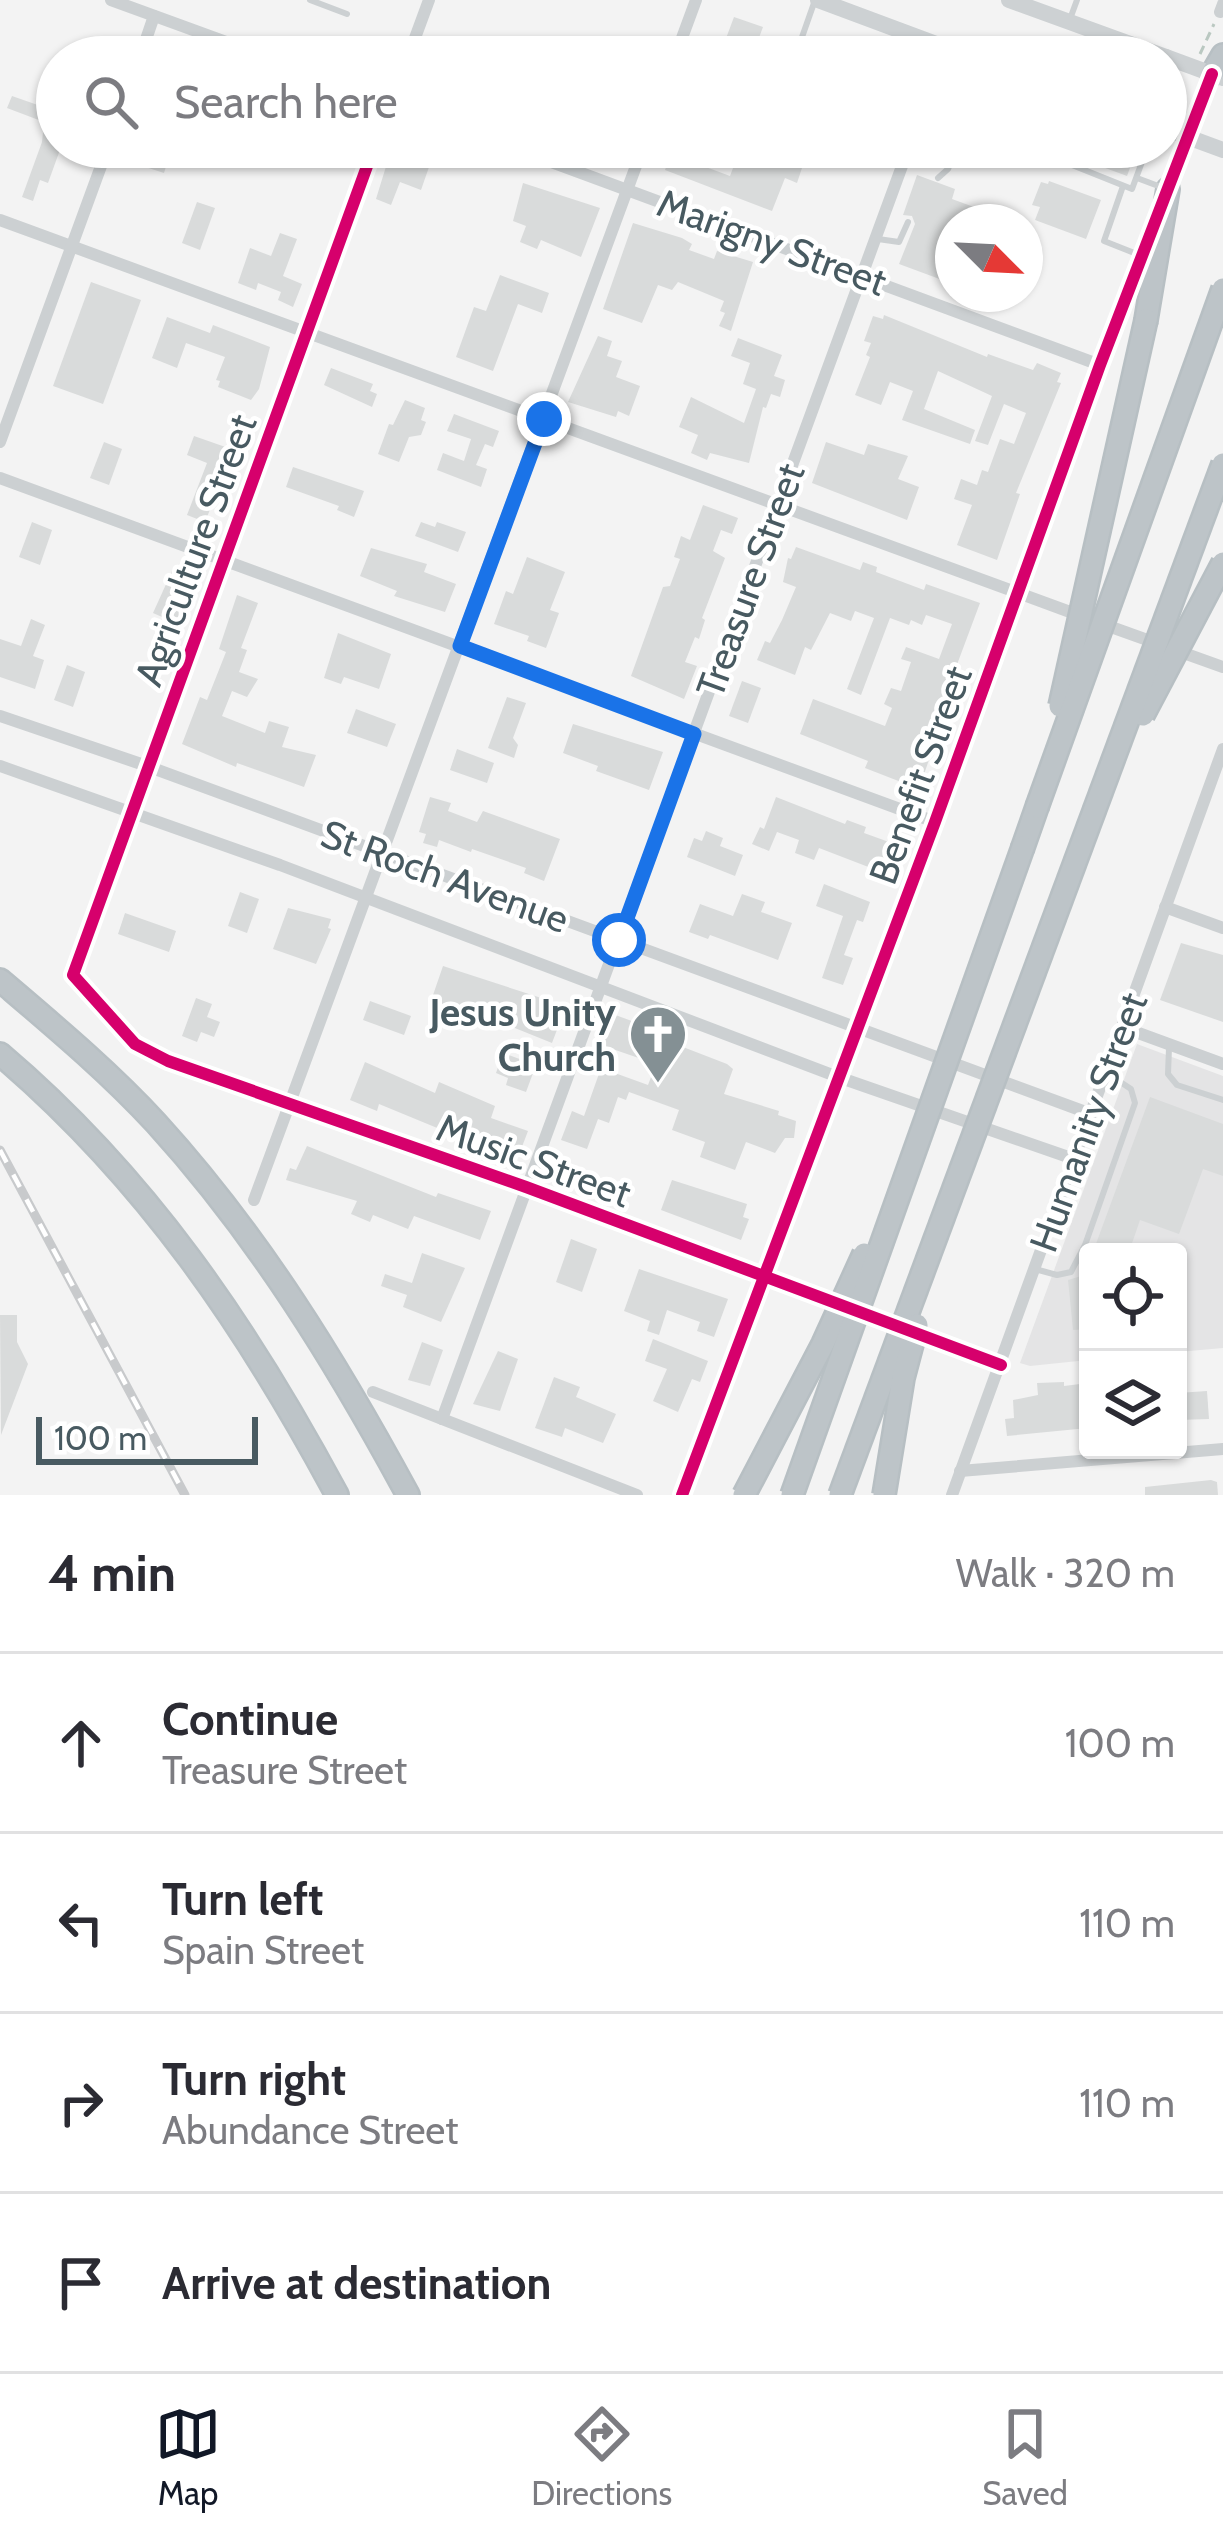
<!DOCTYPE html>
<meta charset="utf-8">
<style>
body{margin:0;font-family:Cabin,sans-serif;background:#f7f7f7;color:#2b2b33}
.controls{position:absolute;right:36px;bottom:36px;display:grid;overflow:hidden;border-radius:12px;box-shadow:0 3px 9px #0004}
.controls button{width:108px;height:108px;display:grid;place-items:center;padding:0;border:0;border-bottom:3px solid #e1e1e2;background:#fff;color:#2b2b33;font:60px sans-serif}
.compass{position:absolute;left:935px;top:204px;width:108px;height:108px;border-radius:50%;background:#fff;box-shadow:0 3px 9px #0004;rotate:114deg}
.scale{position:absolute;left:36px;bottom:30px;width:222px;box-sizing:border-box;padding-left:12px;border:6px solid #485a61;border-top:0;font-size:33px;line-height:42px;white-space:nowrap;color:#485a61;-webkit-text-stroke:9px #fff;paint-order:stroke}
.stop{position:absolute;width:36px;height:36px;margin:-27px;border:9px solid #1a73e8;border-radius:50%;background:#fff}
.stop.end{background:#1a73e8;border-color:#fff;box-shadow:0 3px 12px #0008}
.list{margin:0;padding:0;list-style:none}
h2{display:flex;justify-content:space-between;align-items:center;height:156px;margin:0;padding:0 48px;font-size:51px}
h2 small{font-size:39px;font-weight:400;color:#7c7c81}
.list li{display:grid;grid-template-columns:78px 1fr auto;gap:36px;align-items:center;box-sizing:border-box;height:180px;padding:0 48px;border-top:3px solid #e1e1e2}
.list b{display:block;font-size:45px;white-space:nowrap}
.list p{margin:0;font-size:39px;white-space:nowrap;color:#7c7c81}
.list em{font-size:39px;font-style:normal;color:#7c7c81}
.icon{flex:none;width:66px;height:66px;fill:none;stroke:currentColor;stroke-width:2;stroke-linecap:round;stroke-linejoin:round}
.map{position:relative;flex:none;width:1223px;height:1495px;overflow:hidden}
.search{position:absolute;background:#fff;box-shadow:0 3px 9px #0004;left:36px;right:36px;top:36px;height:132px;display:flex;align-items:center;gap:30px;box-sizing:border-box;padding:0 42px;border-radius:66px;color:#7c7c81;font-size:45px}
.sheet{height:876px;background:#fff}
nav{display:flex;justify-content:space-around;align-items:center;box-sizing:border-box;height:168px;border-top:3px solid #e1e1e2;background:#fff;font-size:33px;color:#7c7c81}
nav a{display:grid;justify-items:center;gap:6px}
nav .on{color:#111827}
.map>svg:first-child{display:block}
.education{fill:#e4e4e5}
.building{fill:#d9dbdb}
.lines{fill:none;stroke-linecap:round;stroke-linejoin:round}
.motorway-casing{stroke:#b7bfc3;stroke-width:26}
.path{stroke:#bac8c1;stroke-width:3;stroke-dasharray:9 6;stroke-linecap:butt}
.service{stroke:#ccd0d2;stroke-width:6}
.minor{stroke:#ccd0d2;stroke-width:12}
.tertiary{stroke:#ccd0d2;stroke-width:15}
.secondary{stroke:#cdd1d3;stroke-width:16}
.motorway{stroke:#bdc4c8;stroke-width:21}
.rail-casing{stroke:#c8cacc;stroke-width:9}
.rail{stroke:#fff;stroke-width:4.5;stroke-dasharray:14;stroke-linecap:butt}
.motorway-bridge-casing{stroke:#b7bfc3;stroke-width:26;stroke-linecap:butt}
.motorway-bridge{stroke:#bdc4c8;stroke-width:21}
.cycleway-casing{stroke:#fff;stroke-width:20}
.cycleway{stroke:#d6006c;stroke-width:12}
.route{stroke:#1a73e8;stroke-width:15}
.labels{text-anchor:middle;stroke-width:9;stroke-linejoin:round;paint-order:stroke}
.street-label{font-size:39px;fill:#485a61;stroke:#fff}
.poi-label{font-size:39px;font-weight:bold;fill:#485a61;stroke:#fff;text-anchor:end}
</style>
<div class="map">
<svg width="1223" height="1495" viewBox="0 0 1223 1495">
<rect width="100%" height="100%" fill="#f3f3f3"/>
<polygon class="education" points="1137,1044 1223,1076 1223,1348 1178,1352 1178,1252 1088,1252 1088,1360 1030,1366 1020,1363"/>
<g class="building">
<polygon points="734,17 763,27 754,51 725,41"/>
<polygon points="12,96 52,110 57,100 57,147 61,147 48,183 40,180 33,201 22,197 42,142 44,122 7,108"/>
<polygon points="132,147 172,147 164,173 127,161"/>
<polygon points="392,147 436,147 421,190 400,182 391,205 376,199"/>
<polygon points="741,147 802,168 797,183 785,178 772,211 665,170 671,154 730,176"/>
<polygon points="1107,147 1134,157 1127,176 1051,148"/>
<polygon points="917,175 955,189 952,199 1012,221 953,222 953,284 899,264 915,224 912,216 903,215"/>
<polygon points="1049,181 1101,200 1086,239 1035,220 1040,207 1032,205 1041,182 1048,184"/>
<polygon points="523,183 600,208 581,257 541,240 537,249 520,242 526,226 513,221"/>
<polygon points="197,202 215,208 200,250 182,243"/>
<polygon points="633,223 682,238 692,244 689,250 714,259 717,251 753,262 731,331 719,326 725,313 720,311 724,301 678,282 672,290 658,285 642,323 603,309"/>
<polygon points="280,233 297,239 283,276 302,284 293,307 278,300 281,292 258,283 256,290 238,283 250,248 271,256"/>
<polygon points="500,275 549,293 542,313 518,304 493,371 456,357 474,307 486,311"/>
<polygon points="91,282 141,300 103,404 53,386"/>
<polygon points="884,315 987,357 988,354 1033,370 1037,363 1061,373 1057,382 1061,383 1016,493 1020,494 997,560 957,545 972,505 954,499 961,479 977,485 982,470 988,472 1000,439 1014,444 1026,413 1004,404 988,445 975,441 992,396 938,371 924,409 975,430 970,444 902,420 913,391 890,382 881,405 855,395 870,357 866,355 871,343 864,341 873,316 883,319"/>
<polygon points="167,317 210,333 213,325 270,347 259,389 251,400 218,387 220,381 216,380 225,357 186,343 177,368 152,358"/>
<polygon points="598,336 612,341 607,356 622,361 616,377 640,386 629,416 618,411 616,417 568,402"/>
<polygon points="738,338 782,355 774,376 785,380 780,397 771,394 766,408 763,407 749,463 710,453 707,460 691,453 698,435 679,427 691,397 744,423 756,389 743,384 750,363 731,356"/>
<polygon points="331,368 373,384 370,391 377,394 372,407 324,385"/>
<polygon points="405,400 425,408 421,420 426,422 421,435 409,437 399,462 378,454 389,424 393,425"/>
<polygon points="454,414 499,431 493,447 485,444 476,465 487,469 481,487 437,470 443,453 464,461 471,439 447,431"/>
<polygon points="194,436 234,450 205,522 187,515 207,463 187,455"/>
<polygon points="104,442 122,449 109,485 90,478"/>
<polygon points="826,442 864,455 868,444 908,456 898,479 919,487 907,520 812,483"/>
<polygon points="293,467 364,491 354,517 337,510 339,506 286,487"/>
<polygon points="703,505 738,518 732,534 721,530 713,551 725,558 702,618 705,620 699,639 695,637 685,662 697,666 684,699 631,676 663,587 670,586 680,559 674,557 681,536 690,540"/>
<polygon points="32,522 52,530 40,565 19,557"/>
<polygon points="421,522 435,527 437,522 466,532 458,552 415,536"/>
<polygon points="796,547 860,570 863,562 877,567 876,572 924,590 926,584 980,603 943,702 946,710 919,789 865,768 868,761 800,734 813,699 885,726 892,708 884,704 891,688 901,691 911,662 901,659 906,647 939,659 952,624 926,615 922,625 911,620 909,625 890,618 861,695 847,689 874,618 855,611 851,621 830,613 811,650 805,647 795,675 757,660 765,641 770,643 782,620 796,587 783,582 788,558 791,559"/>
<polygon points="371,548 427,564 424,572 456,584 445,612 394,596 397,591 360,576"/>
<polygon points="527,557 565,572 550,610 559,613 546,648 527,641 529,636 494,624 506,591 513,594"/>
<polygon points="172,571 193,580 178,624 153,613"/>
<polygon points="237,595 258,603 241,648 247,650 239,672 258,679 247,697 232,691 222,716 265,733 269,721 289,727 282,747 316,755 304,787 237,763 236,767 182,744 200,697 207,700 226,652 219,649"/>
<polygon points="31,619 45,625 33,656 44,660 35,689 0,677 0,639 21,646"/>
<polygon points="338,633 391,654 379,689 344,677 341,684 324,678"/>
<polygon points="67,665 85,672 73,707 54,700"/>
<polygon points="742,681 761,688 748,723 729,716"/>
<polygon points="507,697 526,703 513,738 518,745 514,758 488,748"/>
<polygon points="356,709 396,724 387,747 347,733"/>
<polygon points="573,724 663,752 649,790 596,771 598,766 563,753"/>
<polygon points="457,749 494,763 487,783 450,770"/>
<polygon points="430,797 451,803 448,811 477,822 483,811 560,839 544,881 524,873 526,868 472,849 471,852 439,840 437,847 423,843 426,834 419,832"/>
<polygon points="776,797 845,824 847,820 866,827 864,833 889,842 894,846 884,873 819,848 814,860 795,853 799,840 777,832 769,851 752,844 760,827 764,829"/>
<polygon points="706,831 723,838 720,846 743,855 735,876 687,857 694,838 702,841"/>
<polygon points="824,884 870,902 863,922 857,920 844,955 853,958 843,985 822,978 843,916 816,906"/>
<polygon points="240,892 259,899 247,933 228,926"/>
<polygon points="742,894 765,902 761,912 792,923 778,960 710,935 708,939 689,932 700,904 733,916"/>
<polygon points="288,908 331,919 328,928 331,929 316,964 273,949"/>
<polygon points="125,913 176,931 169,952 118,934"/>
<polygon points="1181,943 1223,955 1223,1022 1160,1000"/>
<polygon points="443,966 566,1006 552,1043 451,1002 448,1009 438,1005 440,998 433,995"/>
<polygon points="196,998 212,1004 207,1017 220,1022 214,1037 201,1032 197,1042 182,1036"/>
<polygon points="370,1001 411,1016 404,1035 363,1020"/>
<polygon points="610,1013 659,1031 657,1037 727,1064 733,1069 724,1094 779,1111 778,1115 796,1121 794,1138 785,1138 775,1153 746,1142 735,1170 700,1157 705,1142 672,1130 679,1110 629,1092 626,1100 618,1097 609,1123 598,1119 587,1149 561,1140 572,1111 584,1116 601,1068 648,1085 656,1064 598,1044"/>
<polygon points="503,1053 536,1065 526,1092 506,1085 508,1078 496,1073"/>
<polygon points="365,1062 435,1093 439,1082 495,1106 491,1118 528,1131 520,1152 513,1149 510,1158 379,1104 377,1111 350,1100"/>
<polygon points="1150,1097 1223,1124 1223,1176 1203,1169 1179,1234 1140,1220 1129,1252 1093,1252"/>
<polygon points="307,1146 436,1197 438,1193 491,1211 480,1240 414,1216 408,1229 373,1215 370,1222 351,1214 357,1201 286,1180 290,1168 296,1170"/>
<polygon points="672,1180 747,1204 743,1217 749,1219 741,1240 661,1210"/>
<polygon points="571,1239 597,1249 582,1292 556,1282"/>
<polygon points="422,1253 465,1268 441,1322 403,1307 407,1295 381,1286 385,1274 412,1283"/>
<polygon points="639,1269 728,1299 714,1337 697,1331 700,1322 667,1310 659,1335 647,1331 650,1321 624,1311"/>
<polygon points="1088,1274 1088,1329 1073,1330 1068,1280"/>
<polygon points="0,1315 17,1315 17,1342 28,1364 1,1435"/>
<polygon points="653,1339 708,1361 700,1382 692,1379 678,1412 653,1401 667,1369 645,1361"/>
<polygon points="422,1342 443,1350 430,1386 408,1380"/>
<polygon points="498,1351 518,1359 500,1411 473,1404"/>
<polygon points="554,1377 580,1387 576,1397 616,1414 603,1443 565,1428 562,1437 535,1428"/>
<polygon points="1064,1382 1064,1386 1088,1383 1088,1428 1007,1436 1005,1419 1014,1418 1013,1400 1038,1395 1037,1383"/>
<polygon points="1207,1391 1209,1419 1178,1420 1178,1393"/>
<polygon points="1211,1480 1217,1482 1218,1495 1145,1495 1145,1487"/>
</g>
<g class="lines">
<defs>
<g id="motorway">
<polyline points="1212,74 1223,55"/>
<polyline points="1146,320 1168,189"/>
<polyline points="1023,847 1037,807"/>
<path d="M0,980C54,1026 108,1071 156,1123C258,1235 336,1362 408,1495"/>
<path d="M0,1054C146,1178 247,1327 337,1495"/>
</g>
</defs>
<use href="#motorway" class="motorway-casing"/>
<polyline class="path" points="1200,54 1214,24"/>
<g class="service">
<polyline points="310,0 347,14"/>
<polyline points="1070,19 1077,0"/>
<polyline points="798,49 816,57"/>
<polyline points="795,57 814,3"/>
<polyline points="860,147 874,151 879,147"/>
<polyline points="1027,147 1132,189 1146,151 1136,147"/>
<polyline points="878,148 903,157"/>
<polyline points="938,178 948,169 957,147"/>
<polyline points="1137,178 1161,187"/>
<polyline points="1123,186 1104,241 1142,256"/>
<polyline points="878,239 899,242 908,222"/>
<polyline points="1169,1048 1168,1074 1177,1085 1223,1100"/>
<polyline points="1035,1269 1057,1275 1071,1272 1085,1245 1135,1103 1131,1089 1108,1074"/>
</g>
<g class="minor">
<polyline points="111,0 267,57"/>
<polyline points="1220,12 1223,4"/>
<polyline points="140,57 154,16"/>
<polyline points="408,57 429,0"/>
<polyline points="675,57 696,0"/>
<polyline points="374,147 73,975 135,1044 168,1061 526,1187 1001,1365"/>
<polyline points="511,147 1100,365"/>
<polyline points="0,220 1081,616"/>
<polyline points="0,442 108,147"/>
<polyline points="0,478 935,822"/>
<polyline points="1100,623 1223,667"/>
<polyline points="0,716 147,766 1091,1114"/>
<polyline points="0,766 280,865 838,1077 1074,1159"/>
<polyline points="1165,907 1223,928"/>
<polyline points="1122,1027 1223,1064"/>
<polyline points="254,1200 643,147"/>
<polyline points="373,1392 637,1495"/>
<polyline points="442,1419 909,147"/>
<polyline points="960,1471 1223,1449"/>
<polyline points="682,1495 935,822 1154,225"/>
<polyline points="952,1495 1223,749"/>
</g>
<polyline class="tertiary" points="1168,189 1212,74"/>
<g class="secondary">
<polyline points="818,0 971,57"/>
<polyline points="1009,0 1166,57"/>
<polyline points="1166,57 1223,78"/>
<polyline points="1166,129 1223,150"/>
</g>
<use href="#motorway" class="motorway"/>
<defs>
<polyline id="rail" points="0,1150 185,1495"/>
</defs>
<use href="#rail" class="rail-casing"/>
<use href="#rail" class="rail"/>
<defs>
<g id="motorway-bridge">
<polyline points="1060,706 1146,320"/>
<polyline points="1143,715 1223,563"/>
<polyline points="1037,807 1223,289"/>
<polyline points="744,1495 823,1344 864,1254"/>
<polyline points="792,1495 1023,847"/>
<polyline points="840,1495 1223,464"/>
<polyline points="884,1495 903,1378 917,1325"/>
</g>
</defs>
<use href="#motorway-bridge" class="motorway-bridge-casing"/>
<use href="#motorway-bridge" class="motorway-bridge"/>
<defs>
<g id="cycleway">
<polyline points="374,147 73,975 135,1044 168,1061 526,1187 1001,1365"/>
<polyline points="682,1495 935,822 1100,365 1212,74"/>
</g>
</defs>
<use href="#cycleway" class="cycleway-casing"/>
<use href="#cycleway" class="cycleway"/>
</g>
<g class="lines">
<polyline class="route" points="544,419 460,646 694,734 619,940"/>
</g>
<defs>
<symbol id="church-pin" viewBox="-11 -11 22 30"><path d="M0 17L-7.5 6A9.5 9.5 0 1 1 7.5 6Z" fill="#849094" stroke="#fff"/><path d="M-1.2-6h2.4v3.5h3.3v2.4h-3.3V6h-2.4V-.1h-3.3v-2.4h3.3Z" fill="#fff"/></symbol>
</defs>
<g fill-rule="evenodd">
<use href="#church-pin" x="625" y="1001" width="66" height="90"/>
</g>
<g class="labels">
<g class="street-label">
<text transform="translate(772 242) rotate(20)" y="14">Marigny Street</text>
<text transform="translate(195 550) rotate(-70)" y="14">Agriculture Street</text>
<text transform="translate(750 580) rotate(-70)" y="14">Treasure Street</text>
<text transform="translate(920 775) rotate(-70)" y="14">Benefit Street</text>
<text transform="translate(445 876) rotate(20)" y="14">St Roch Avenue</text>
<text transform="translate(1088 1122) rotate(-70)" y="14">Humanity Street</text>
<text transform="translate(534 1160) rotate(20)" y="14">Music Street</text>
</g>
<g class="poi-label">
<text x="616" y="1026">Jesus Unity<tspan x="616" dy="45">Church</tspan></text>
</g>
</g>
</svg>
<div class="controls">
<button><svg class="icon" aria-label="locate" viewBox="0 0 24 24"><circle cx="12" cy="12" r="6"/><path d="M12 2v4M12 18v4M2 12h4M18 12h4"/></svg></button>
<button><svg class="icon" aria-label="layers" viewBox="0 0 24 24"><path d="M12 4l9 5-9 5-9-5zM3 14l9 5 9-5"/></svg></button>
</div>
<svg class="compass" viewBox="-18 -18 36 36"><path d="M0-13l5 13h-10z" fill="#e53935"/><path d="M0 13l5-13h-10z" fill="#7c7c81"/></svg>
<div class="scale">100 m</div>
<div class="stop" style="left:619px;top:940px"></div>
<div class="stop end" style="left:544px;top:419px"></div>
<div class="search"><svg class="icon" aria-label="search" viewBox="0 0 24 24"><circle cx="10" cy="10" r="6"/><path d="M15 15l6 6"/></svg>Search here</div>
</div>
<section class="sheet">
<h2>4 min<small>Walk · 320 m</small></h2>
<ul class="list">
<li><svg class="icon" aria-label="ahead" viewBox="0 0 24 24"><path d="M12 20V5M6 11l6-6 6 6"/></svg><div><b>Continue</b><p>Treasure Street</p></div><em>100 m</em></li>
<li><svg class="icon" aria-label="left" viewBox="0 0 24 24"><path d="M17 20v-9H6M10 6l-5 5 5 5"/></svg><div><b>Turn left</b><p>Spain Street</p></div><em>110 m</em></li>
<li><svg class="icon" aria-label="right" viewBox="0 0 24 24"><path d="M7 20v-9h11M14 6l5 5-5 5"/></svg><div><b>Turn right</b><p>Abundance Street</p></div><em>110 m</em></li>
<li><svg class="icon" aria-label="arrive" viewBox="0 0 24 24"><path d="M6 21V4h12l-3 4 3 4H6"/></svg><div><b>Arrive at destination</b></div></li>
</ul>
</section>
<nav>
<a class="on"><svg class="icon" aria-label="map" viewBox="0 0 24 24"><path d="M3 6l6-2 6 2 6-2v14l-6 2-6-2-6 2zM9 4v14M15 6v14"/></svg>Map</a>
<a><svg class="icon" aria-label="directions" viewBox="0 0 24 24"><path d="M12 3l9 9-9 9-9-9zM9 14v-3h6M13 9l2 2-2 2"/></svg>Directions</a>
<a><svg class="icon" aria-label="saved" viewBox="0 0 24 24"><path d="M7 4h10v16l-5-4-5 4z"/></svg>Saved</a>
</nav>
